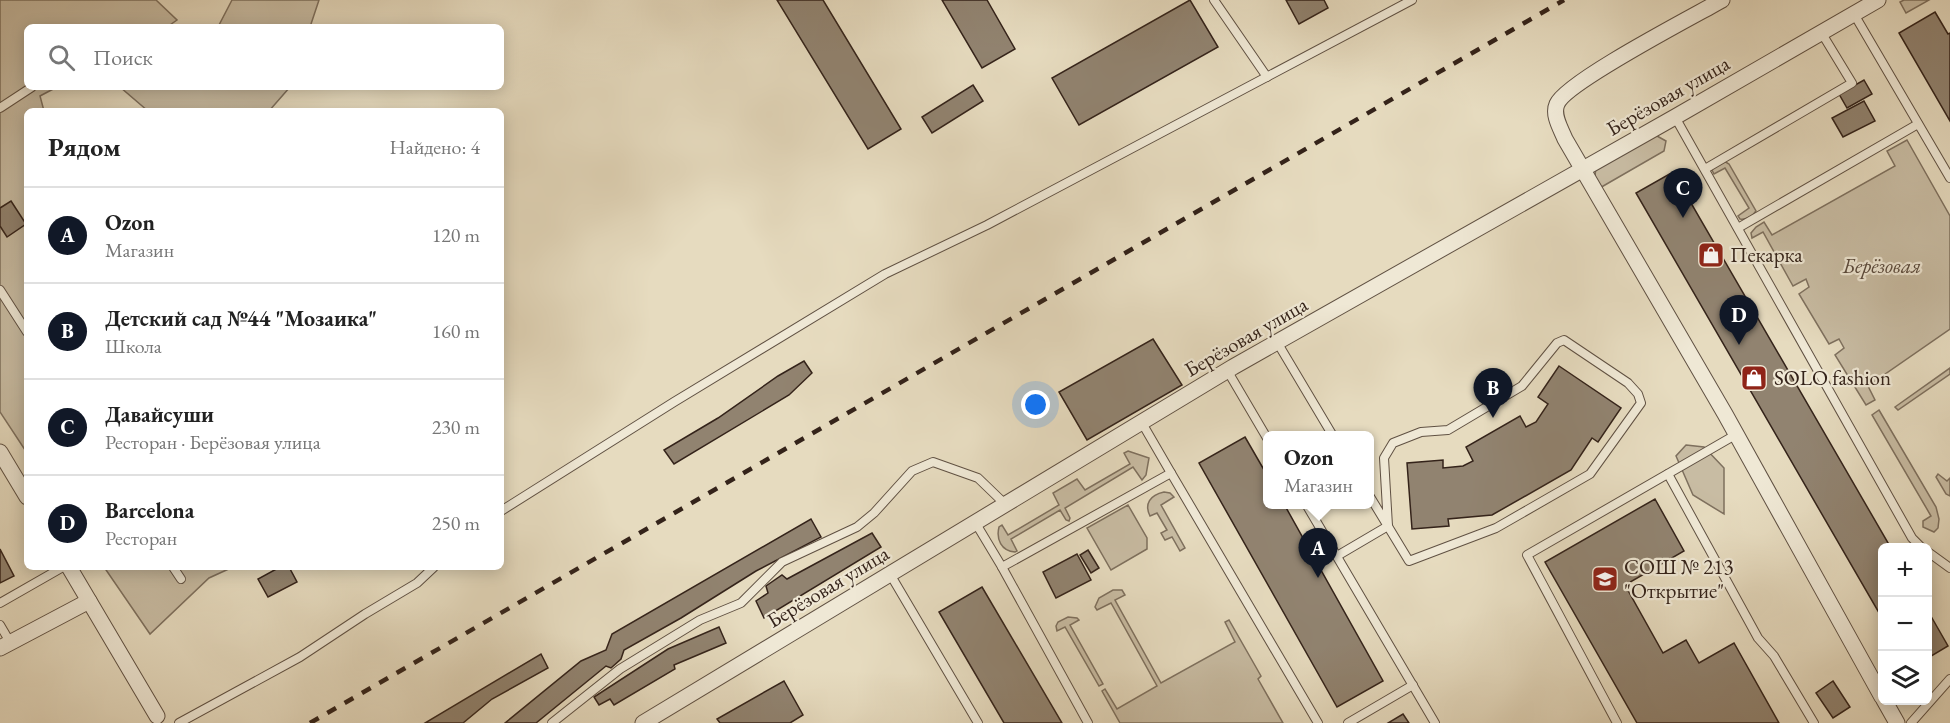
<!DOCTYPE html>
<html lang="ru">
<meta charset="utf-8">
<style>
body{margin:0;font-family:"EB Garamond",serif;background:#f2f2f2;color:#222}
.controls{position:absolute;right:18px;bottom:18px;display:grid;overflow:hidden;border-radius:9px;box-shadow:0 3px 15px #0003}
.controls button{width:54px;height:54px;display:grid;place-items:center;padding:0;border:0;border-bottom:2px solid #e0e0e0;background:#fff;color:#222;font:30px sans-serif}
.you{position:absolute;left:1036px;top:405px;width:21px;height:21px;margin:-15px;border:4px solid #fff;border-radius:50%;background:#1a73e8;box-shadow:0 0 0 9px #1a73e833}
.badge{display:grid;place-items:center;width:39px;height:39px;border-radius:50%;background:#111827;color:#fff;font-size:20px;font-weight:700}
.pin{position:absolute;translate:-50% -50px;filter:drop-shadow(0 2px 3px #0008)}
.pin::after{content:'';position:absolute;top:32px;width:21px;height:18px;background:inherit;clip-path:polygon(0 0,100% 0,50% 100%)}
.popup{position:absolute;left:1263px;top:431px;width:111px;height:78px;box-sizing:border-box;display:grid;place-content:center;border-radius:9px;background:#fff;filter:drop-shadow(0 2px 4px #0005);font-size:20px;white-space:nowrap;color:#767676}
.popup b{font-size:22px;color:#222}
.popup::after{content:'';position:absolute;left:50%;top:100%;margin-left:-12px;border:12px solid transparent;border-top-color:#fff}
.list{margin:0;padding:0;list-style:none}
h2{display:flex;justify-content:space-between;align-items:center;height:78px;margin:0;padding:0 24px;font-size:26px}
h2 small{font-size:20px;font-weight:400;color:#767676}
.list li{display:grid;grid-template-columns:39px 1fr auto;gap:18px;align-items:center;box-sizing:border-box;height:96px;padding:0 24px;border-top:2px solid #e0e0e0}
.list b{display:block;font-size:22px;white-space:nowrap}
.list p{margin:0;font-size:20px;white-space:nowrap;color:#767676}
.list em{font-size:20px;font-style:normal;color:#767676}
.icon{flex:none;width:33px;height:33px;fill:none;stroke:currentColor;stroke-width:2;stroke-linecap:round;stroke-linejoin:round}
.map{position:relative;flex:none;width:1950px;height:723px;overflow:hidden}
.search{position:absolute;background:#fff;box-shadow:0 3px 15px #0003;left:24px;top:24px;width:480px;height:66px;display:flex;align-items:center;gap:15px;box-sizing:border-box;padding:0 21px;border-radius:9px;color:#767676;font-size:22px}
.panel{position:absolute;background:#fff;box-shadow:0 3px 15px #0003;left:24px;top:108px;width:480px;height:462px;border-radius:9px}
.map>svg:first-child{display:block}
.green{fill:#c8bca3;stroke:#7e705e;stroke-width:1.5}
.building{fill:#918370;stroke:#34231a;stroke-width:1.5}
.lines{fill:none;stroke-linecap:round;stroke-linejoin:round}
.lane-casing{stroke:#605143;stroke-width:10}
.street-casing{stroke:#605143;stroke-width:17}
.lane{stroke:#efe8d5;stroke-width:8}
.street{stroke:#efe8d5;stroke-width:15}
.rail{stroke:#34231a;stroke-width:4.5;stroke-dasharray:10 10;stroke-linecap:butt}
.labels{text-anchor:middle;stroke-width:4.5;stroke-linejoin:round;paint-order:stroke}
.street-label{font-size:21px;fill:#34231a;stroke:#efe8d5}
.poi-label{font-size:21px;fill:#34231a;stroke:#efe8d5;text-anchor:start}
.park-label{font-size:21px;font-style:italic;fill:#59493c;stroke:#efe8d5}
</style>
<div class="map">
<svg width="1950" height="723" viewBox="0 0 1950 723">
<rect width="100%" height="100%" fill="#e6dbbf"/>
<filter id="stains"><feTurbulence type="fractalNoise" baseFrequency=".00333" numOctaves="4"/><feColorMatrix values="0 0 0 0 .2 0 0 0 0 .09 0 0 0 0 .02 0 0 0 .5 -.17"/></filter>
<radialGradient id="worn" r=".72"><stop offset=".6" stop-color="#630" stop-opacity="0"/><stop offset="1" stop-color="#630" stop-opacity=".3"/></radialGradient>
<g class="green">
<polygon points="0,0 156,0 177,20 167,27 27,27 27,87 57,87 40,96 44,111 27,111 27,453 0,412"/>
<polygon points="232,0 319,0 310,27 218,27"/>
<polygon points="1904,0 1929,0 1906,13 1900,2"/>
<polygon points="120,87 290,87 269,111 148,111"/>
<polygon points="1657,136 1666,141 1664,151 1598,189 1595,177 1596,165 1645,138"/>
<polygon points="1907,140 1950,216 1950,329 1868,386 1875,400 1866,405 1835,355 1844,348 1839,339 1829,344 1799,294 1809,287 1806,279 1793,286 1763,232 1752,238 1751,233 1756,227 1764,222 1772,235 1895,166 1887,151"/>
<path d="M1724,161L1729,164L1756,211C1753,216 1747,220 1740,219L1738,216L1749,208L1725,168L1714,174L1711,168Z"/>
<polygon points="1950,368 1950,374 1898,410 1895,407"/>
<polygon points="1879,410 1936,507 1939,519 1938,528 1934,532 1923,527 1923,521 1931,516 1872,415"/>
<polygon points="1686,445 1704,447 1724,468 1724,514 1693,495 1676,456"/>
<path d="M1128,451L1149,458L1146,475L1142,480L1133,467L1065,508L1070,518L1069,521L1066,520L1060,510L1011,539L1017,551L1015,552C1001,551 996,539 999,527L1002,525L1008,535L1059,505L1053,493L1077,479L1085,490L1130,464L1124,453Z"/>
<polygon points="1938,474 1947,481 1950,478 1950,496 1946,494 1936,477"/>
<path d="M1164,492L1170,493L1174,497L1161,505L1185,548L1180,551L1172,537L1165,540L1161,533L1167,530L1157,513L1150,516C1144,504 1150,495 1164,492Z"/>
<polygon points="1128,505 1147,538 1147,549 1111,570 1087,528"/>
<polygon points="104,567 233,567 209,578 150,634"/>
<polygon points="1113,590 1122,590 1125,595 1115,600 1161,683 1235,642 1225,622 1229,620 1261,676 1258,679 1283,723 1120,723 1102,691 1105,689 1117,709 1157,686 1111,603 1097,610 1095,607 1099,598"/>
<polygon points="1068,617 1077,618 1079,620 1070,625 1103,684 1099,686 1065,627 1057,631 1056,626 1058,622"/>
</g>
<g class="building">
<polygon points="777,0 823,0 901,129 868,149"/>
<polygon points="942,0 987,0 1015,49 982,68"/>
<polygon points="1190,0 1218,47 1079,125 1052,78"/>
<polygon points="1286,0 1324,0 1328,8 1299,24"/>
<polygon points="1935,12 1948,34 1950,33 1950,121 1899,33"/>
<polygon points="1864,80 1872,94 1847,108 1839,94"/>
<polygon points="973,85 983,101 932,133 922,117"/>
<polygon points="1864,101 1875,121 1843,137 1832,118"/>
<polygon points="1673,172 1891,548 1882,548 1882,618 1636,193"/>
<polygon points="11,201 26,224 7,237 0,226 0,208"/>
<polygon points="1153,339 1182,385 1087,440 1059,392"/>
<polygon points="804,361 812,373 789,395 674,464 664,450 718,418 778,376"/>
<polygon points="1559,366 1621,408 1598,442 1592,438 1571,470 1492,515 1448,519 1449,526 1412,529 1407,463 1443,460 1443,468 1463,466 1473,461 1466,447 1520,416 1526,427 1536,422 1548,404 1538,397"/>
<polygon points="1245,437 1267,475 1267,504 1284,504 1383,681 1337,707 1199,463"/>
<polygon points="1655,499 1684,551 1625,585 1663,653 1686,640 1699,663 1734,643 1779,723 1637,723 1545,562"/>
<polygon points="811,519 821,537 756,571 681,618 624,650 621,659 611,668 606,666 536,723 505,723 581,661 606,650 612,634"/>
<polygon points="872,533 881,547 764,618 756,601 768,593 766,586 782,575 787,579"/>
<polygon points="0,549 14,576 0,583"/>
<polygon points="1088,550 1099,568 1091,573 1080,555"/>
<polygon points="1077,554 1091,580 1056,598 1043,572"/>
<polygon points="280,567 289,567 297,582 268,597 258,579"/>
<polygon points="982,587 1062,723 1004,723 939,612"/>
<polygon points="1928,611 1948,646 1928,658"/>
<polygon points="719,627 726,643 674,665 675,669 614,705 610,699 599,705 594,697 668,649"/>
<polygon points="541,654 548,668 492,699 463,723 425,723"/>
<polygon points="784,681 803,715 790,723 720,723 717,719"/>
<polygon points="1833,681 1850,707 1833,718 1816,693"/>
<polygon points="1403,714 1409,723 1388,723"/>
</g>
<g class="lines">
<defs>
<g id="lane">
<polyline points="1214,0 1267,77"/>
<polyline points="1854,14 1950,178"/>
<polyline points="0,108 32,87"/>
<polyline points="1675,117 1912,538 1922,548"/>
<polyline points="1705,169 1852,83 1821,32"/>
<polyline points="1738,228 1918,124"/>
<polyline points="0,290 27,332"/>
<polyline points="1277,342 1333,436"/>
<polyline points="1227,370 1267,438"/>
<polyline points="1142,423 1171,473"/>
<polyline points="1668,474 1758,638 1774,656 1814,723"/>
<polyline points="1369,495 1409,561 1496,528 1590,474 1641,403 1638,394 1628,383 1564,340 1557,343 1522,386 1448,430 1421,432 1393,443 1384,458 1388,526"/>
<polyline points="1306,504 1435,723"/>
<polyline points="501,511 674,402 885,274 987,225 1412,0"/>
<polyline points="975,522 1002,567"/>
<polyline points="1928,552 1950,568"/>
<polyline points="1337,556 1388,526"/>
<polyline points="173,567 181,579"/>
<polyline points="890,574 978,723"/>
<polyline points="0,603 63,567"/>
<polyline points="0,625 10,642"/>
<polyline points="179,723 300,657 365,614 417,583 434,567"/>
<polyline points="552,723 620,669 700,620 741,603 782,562 857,527 874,513 912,471 933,462 978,478 1005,504"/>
<polyline points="1088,723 1002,567 1171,473 1318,723"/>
<polyline points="1348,723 1413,685"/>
<polyline points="1617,723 1527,555 1737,434"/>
<polyline points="1911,723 1950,679"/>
</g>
<g id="street">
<path d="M1722,0C1694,16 1566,82 1557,104C1552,115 1561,129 1565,139L1725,414L1882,697"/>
<polyline points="0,452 27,497"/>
<polyline points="69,567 157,716"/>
<polyline points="0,648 89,601"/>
<polyline points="1884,700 1897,723"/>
<polyline points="643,723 1233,367 1675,117 1878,0"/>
</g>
</defs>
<use href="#lane" class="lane-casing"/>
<use href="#street" class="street-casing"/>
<use href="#lane" class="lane"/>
<use href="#street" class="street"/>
<polyline class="rail" points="310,723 1564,0"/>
</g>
<defs>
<symbol id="shop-square" viewBox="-11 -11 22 22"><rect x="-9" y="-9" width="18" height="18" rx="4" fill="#8f2418" stroke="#efe8d5"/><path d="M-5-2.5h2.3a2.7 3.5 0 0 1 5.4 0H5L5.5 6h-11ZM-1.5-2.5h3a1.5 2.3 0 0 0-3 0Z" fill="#fff"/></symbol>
<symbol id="school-square" viewBox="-11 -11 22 22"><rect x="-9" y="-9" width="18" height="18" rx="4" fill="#8f2418" stroke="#efe8d5"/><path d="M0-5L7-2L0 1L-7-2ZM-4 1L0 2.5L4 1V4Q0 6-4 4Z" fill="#fff"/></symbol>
</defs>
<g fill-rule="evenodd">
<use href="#shop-square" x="1696" y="240" width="30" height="30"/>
<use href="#shop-square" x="1739" y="363" width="30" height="30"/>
<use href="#school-square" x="1590" y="564" width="30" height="30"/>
</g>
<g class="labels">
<g class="street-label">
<text transform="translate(1668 96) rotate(-30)" y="7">Берёзовая улица</text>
<text transform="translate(1246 337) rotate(-30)" y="7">Берёзовая улица</text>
<text transform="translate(828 587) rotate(-31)" y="7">Берёзовая улица</text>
</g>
<g class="poi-label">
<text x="1730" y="262">Пекарка</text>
<text x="1774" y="385">SOLO fashion</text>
<text x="1624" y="574">СОШ № 213<tspan x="1624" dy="24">"Открытие"</tspan></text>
</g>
<g class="park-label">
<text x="1882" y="273">Берёзовая</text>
</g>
</g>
<rect width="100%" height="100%" filter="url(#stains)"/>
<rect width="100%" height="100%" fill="url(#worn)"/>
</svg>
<div class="controls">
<button>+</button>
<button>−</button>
<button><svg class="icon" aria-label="layers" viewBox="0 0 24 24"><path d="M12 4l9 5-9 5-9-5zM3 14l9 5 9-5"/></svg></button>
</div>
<div class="you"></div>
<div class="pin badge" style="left:1318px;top:578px">A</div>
<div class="popup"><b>Ozon</b>Магазин</div>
<div class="pin badge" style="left:1493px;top:418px">B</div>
<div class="pin badge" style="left:1683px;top:218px">C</div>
<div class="pin badge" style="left:1739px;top:345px">D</div>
<div class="search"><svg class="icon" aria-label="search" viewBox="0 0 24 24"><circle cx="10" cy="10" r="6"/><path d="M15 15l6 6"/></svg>Поиск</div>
<section class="panel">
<h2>Рядом<small>Найдено: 4</small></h2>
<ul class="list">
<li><span class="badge">A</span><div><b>Ozon</b><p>Магазин</p></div><em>120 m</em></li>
<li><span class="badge">B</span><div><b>Детский сад №44 &quot;Мозаика&quot;</b><p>Школа</p></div><em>160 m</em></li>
<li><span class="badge">C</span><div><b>Давайсуши</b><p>Ресторан · Берёзовая улица</p></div><em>230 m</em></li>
<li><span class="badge">D</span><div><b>Barcelona</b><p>Ресторан</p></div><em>250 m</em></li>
</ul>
</section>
</div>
